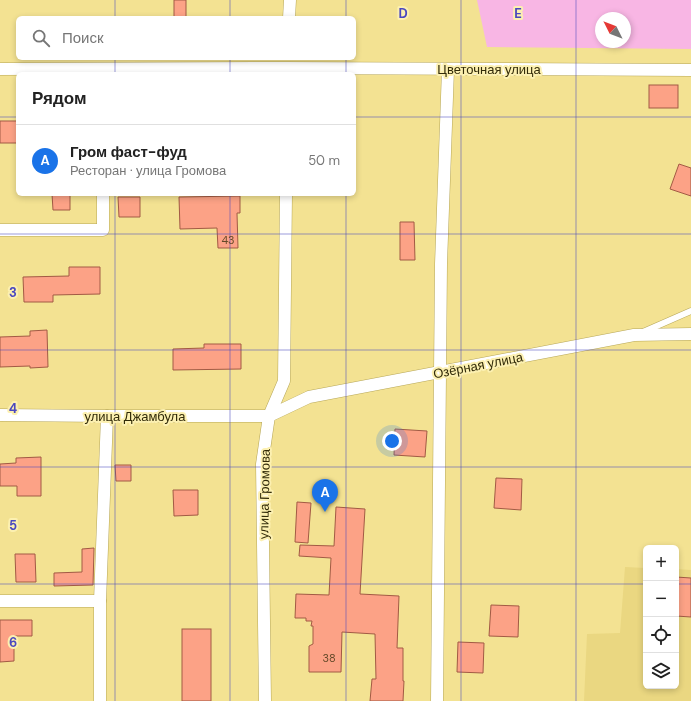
<!DOCTYPE html>
<html lang="ru">
<meta charset="utf-8">
<style>
body{margin:0;font-family:"DM Sans",sans-serif;background:#f6f6f6;color:#222}
.controls{position:absolute;right:12px;bottom:12px;display:grid;overflow:hidden;border-radius:6px;box-shadow:0 2px 6px #0003}
.controls button{width:36px;height:36px;display:grid;place-items:center;padding:0;border:0;border-bottom:1px solid #e0e0e0;background:#fff;color:#222;font:20px sans-serif}
.compass{position:absolute;left:595px;top:12px;width:36px;height:36px;border-radius:50%;background:#fff;box-shadow:0 2px 6px #0003;rotate:312deg}
.you{position:absolute;left:392px;top:441px;width:14px;height:14px;margin:-10px;border:3px solid #fff;border-radius:50%;background:#1a73e8;box-shadow:0 0 0 6px #1a73e833}
.badge{display:grid;place-items:center;width:26px;height:26px;border-radius:50%;background:#1a73e8;color:#fff;font-size:13px;font-weight:700}
.pin{position:absolute;translate:-50% -33px;filter:drop-shadow(0 1px 2px #0008)}
.pin::after{content:'';position:absolute;top:21px;width:14px;height:12px;background:inherit;clip-path:polygon(0 0,100% 0,50% 100%)}
.list{margin:0;padding:0;list-style:none}
h2{display:flex;justify-content:space-between;align-items:center;height:52px;margin:0;padding:0 16px;font-size:17px}
h2 small{font-size:13px;font-weight:400;color:#767676}
.list li{display:grid;grid-template-columns:26px 1fr auto;gap:12px;align-items:center;box-sizing:border-box;height:72px;padding:0 16px;border-top:1px solid #e0e0e0}
.list b{display:block;font-size:15px;white-space:nowrap}
.list p{margin:0;font-size:13px;white-space:nowrap;color:#767676}
.list em{font-size:13px;font-style:normal;color:#767676}
.icon{flex:none;width:22px;height:22px;fill:none;stroke:currentColor;stroke-width:2;stroke-linecap:round;stroke-linejoin:round}
.map{position:relative;flex:none;width:691px;height:701px;overflow:hidden}
.search{position:absolute;background:#fff;box-shadow:0 2px 6px #0003;left:16px;top:16px;width:340px;height:44px;display:flex;align-items:center;gap:10px;box-sizing:border-box;padding:0 14px;border-radius:6px;color:#767676;font-size:15px}
.panel{position:absolute;background:#fff;box-shadow:0 2px 6px #0003;left:16px;top:72px;width:340px;height:124px;border-radius:6px}
.map>svg:first-child{display:block}
.built{fill:#ead781}
.green{fill:#f8b6e4;fill-rule:evenodd}
.building{fill:#fca286;stroke:#a25a44}
.lines{fill:none;stroke-linecap:round;stroke-linejoin:round}
.lane-casing{stroke:#b7a758;stroke-width:7}
.street-casing{stroke:#b7a758;stroke-width:13}
.lane{stroke:#fff;stroke-width:6}
.street{stroke:#fff;stroke-width:12}
.grid{fill:none;stroke:#4a48bf;stroke-width:1;stroke-opacity:0.55}
.labels{text-anchor:middle;stroke-width:4;stroke-linejoin:round;paint-order:stroke}
.number-label{font-size:11px;fill:#644928}
.street-label{font-size:13px;fill:#322b09;stroke:#fcf0b1}
.grid-label{font-size:13px;text-anchor:middle;font-weight:bold;fill:#4a48bf;stroke:#fcf0b1;stroke-width:4;stroke-linejoin:round;paint-order:stroke}
</style>
<div class="map">
<svg width="691" height="701" viewBox="0 0 691 701">
<rect width="100%" height="100%" fill="#f3e292"/>
<polygon class="built" points="625,567 646,568 646,686 676,686 676,569 691,570 691,701 584,701 587,634 620,633"/>
<path class="green" d="M477,0H691V49L487,47ZM601,18H625V42H601Z"/>
<g class="building">
<rect x="174" y="0" width="12" height="18"/>
<rect x="649" y="85" width="29" height="23"/>
<rect x="0" y="121" width="18" height="22"/>
<polygon points="679,164 691,168 691,196 670,189"/>
<polygon points="52,194 70,194 70,210 53,210"/>
<polygon points="240,196 240,213 237,213 238,248 218,248 217,228 180,229 179,197"/>
<polygon points="118,197 140,197 140,217 119,217"/>
<polygon points="400,222 414,222 415,260 400,260"/>
<polygon points="69,267 100,267 100,294 53,295 53,302 24,302 23,277 69,276"/>
<polygon points="47,330 48,367 30,368 30,366 0,367 0,337 30,336 30,331"/>
<polygon points="204,344 241,344 241,369 173,370 173,349 204,348"/>
<polygon points="395,429 427,431 425,457 394,455"/>
<polygon points="41,457 41,496 17,496 17,486 0,486 0,464 16,463 16,458"/>
<polygon points="115,465 131,465 131,481 116,481"/>
<polygon points="496,478 522,479 521,510 494,508"/>
<polygon points="173,490 198,490 198,515 174,516"/>
<polygon points="297,502 311,503 308,543 295,542"/>
<polygon points="336,507 365,509 360,594 399,596 397,648 403,648 403,681 404,681 403,701 370,701 372,679 376,679 375,634 342,632 341,672 309,672 309,646 313,644 313,626 311,626 312,621 306,621 306,618 295,618 296,594 329,595 331,558 299,556 300,545 334,546"/>
<polygon points="94,548 93,585 54,586 54,573 82,572 82,549"/>
<polygon points="15,554 35,554 36,582 16,582"/>
<polygon points="676,577 691,578 691,617 676,616"/>
<polygon points="491,605 519,606 518,637 489,636"/>
<polygon points="0,620 32,620 32,636 14,636 14,661 0,662"/>
<rect x="182" y="629" width="29" height="72"/>
<polygon points="458,642 484,643 483,673 457,672"/>
</g>
<g class="lines">
<defs>
<polyline id="lane" points="643,332 691,311"/>
<g id="street">
<polyline points="289,18 290,0"/>
<polyline points="0,69 288,68 691,70"/>
<polyline points="0,230 103,230 103,194"/>
<polyline points="0,415 107,416 269,416 309,397 634,335 691,334"/>
<polyline points="0,601 100,601"/>
<polyline points="100,701 100,601 107,416"/>
<polyline points="265,701 262,464 269,416 284,381 286,194"/>
<polyline points="437,701 441,264 448,69"/>
</g>
</defs>
<use href="#lane" class="lane-casing"/>
<use href="#street" class="street-casing"/>
<use href="#lane" class="lane"/>
<use href="#street" class="street"/>
</g>
<path class="grid" d="M115,0V18M230,0V18M346,0V18M461,0V701M576,0V701M115,58V74M230,58V74M346,58V74M0,117H18M354,117H691M115,194V701M230,194V701M346,194V701M0,234H691M0,350H691M0,467H691M0,584H646M676,584H691"/>
<g class="labels">
<g class="number-label">
<text x="228" y="244">43</text>
<text x="329" y="662">38</text>
</g>
<g class="street-label">
<text x="489" y="74">Цветочная улица</text>
<text transform="translate(478 365) rotate(-11)" y="5">Озёрная улица</text>
<text x="135" y="421">улица Джамбула</text>
<text transform="translate(264 494) rotate(-89)" y="5">улица Громова</text>
</g>
</g>
<g class="grid-label">
<text x="403" y="18">D</text>
<text x="518" y="18">E</text>
<text x="13" y="297">3</text>
<text x="13" y="413">4</text>
<text x="13" y="530">5</text>
<text x="13" y="647">6</text>
</g>
</svg>
<div class="controls">
<button>+</button>
<button>−</button>
<button><svg class="icon" aria-label="locate" viewBox="0 0 24 24"><circle cx="12" cy="12" r="6"/><path d="M12 2v4M12 18v4M2 12h4M18 12h4"/></svg></button>
<button><svg class="icon" aria-label="layers" viewBox="0 0 24 24"><path d="M12 4l9 5-9 5-9-5zM3 14l9 5 9-5"/></svg></button>
</div>
<svg class="compass" viewBox="-18 -18 36 36"><path d="M0-13l5 13h-10z" fill="#e53935"/><path d="M0 13l5-13h-10z" fill="#767676"/></svg>
<div class="you"></div>
<div class="pin badge" style="left:325px;top:512px">A</div>
<div class="search"><svg class="icon" aria-label="search" viewBox="0 0 24 24"><circle cx="10" cy="10" r="6"/><path d="M15 15l6 6"/></svg>Поиск</div>
<section class="panel">
<h2>Рядом<small></small></h2>
<ul class="list">
<li><span class="badge">A</span><div><b>Гром фаст-фуд</b><p>Ресторан · улица Громова</p></div><em>50 m</em></li>
</ul>
</section>
</div>
